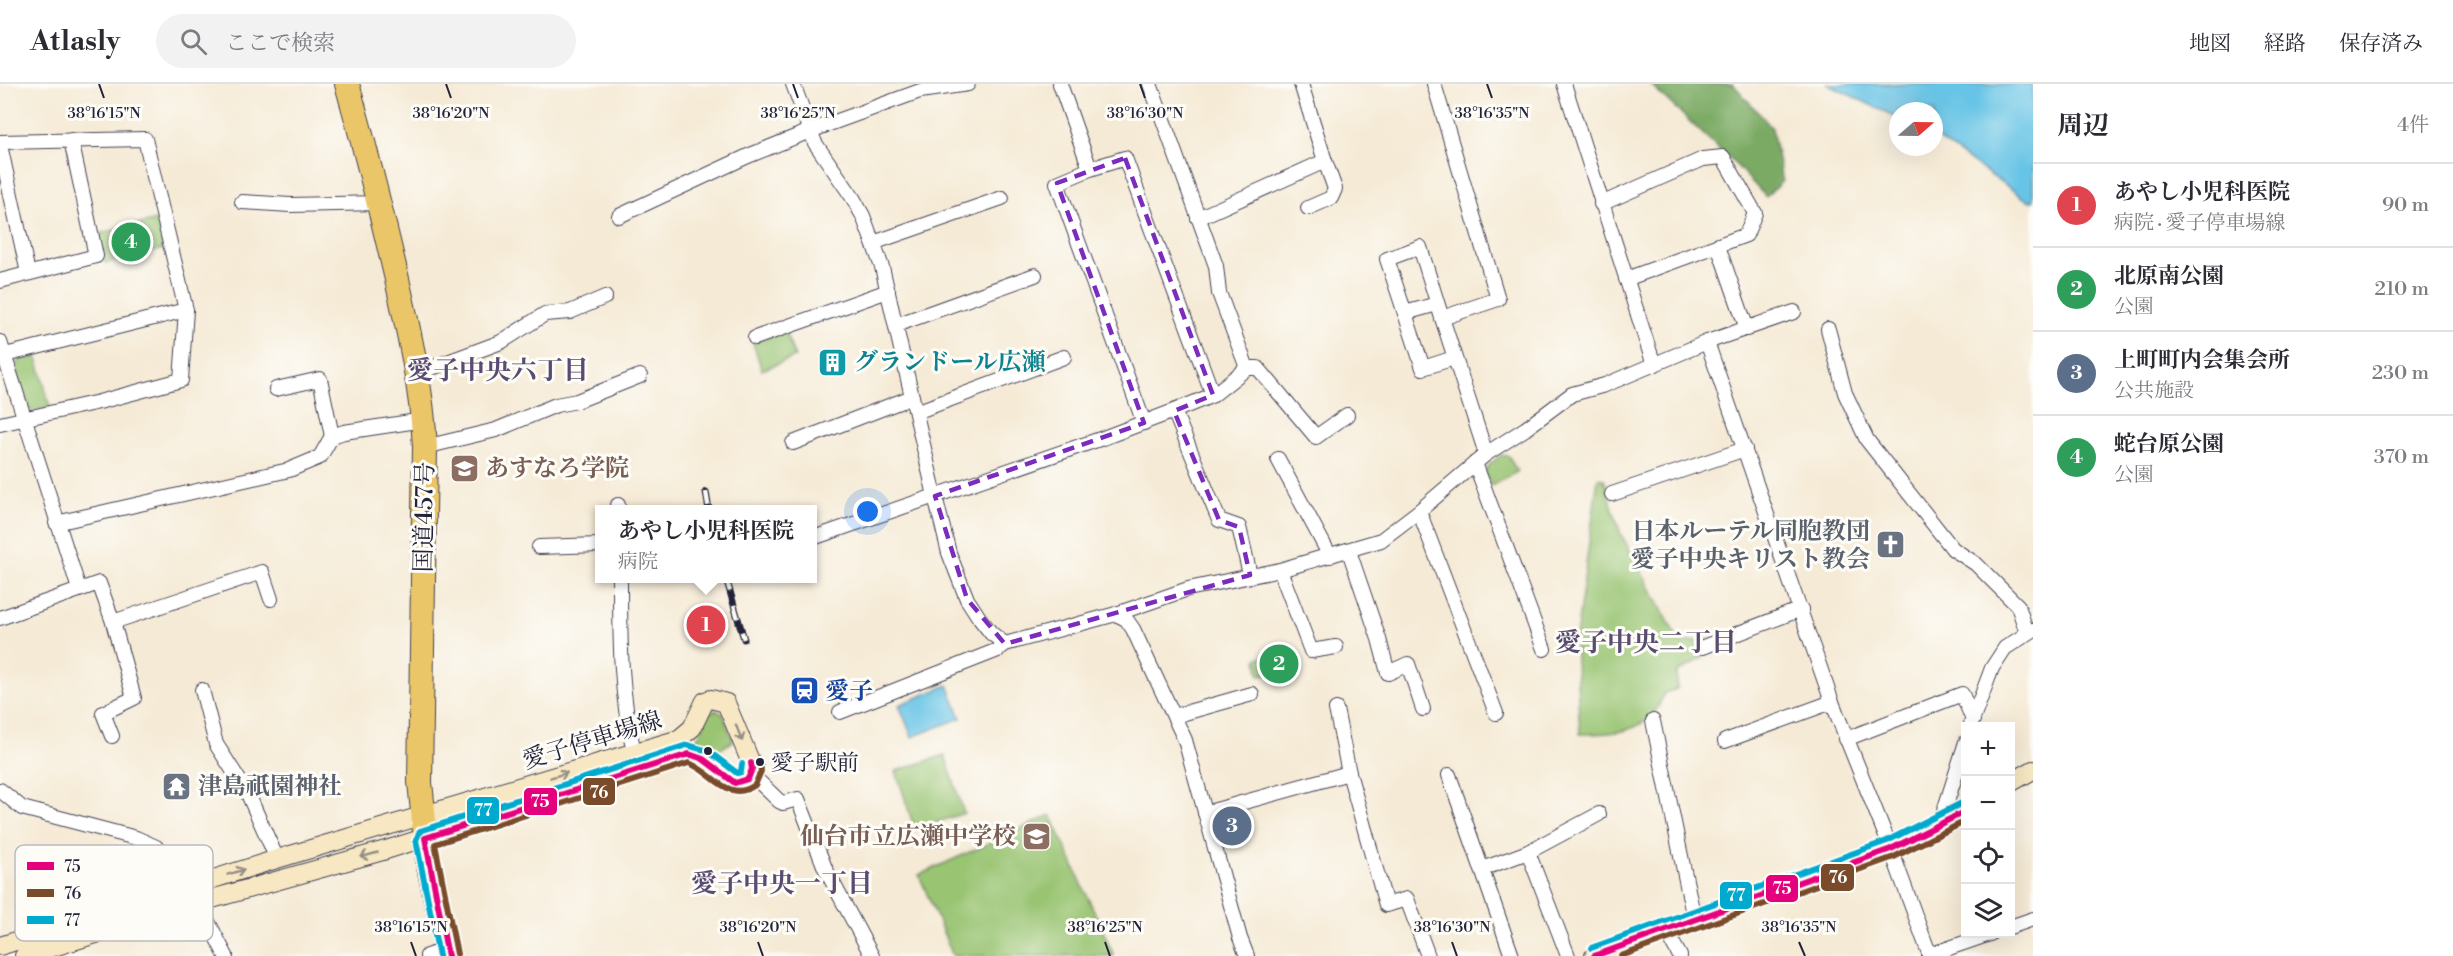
<!DOCTYPE html>
<html lang="ja">
<meta charset="utf-8">
<style>
body{margin:0;font-family:"Libre Bodoni","Noto Serif JP",serif;background:#f2f2f3;color:#2b2b33}
.controls{position:absolute;right:18px;bottom:18px;display:grid;overflow:hidden;border-radius:0px;box-shadow:0 6px 24px #0002}
.controls button{width:54px;height:54px;display:grid;place-items:center;padding:0;border:0;border-bottom:2px solid #e1e1e2;background:#fff;color:#2b2b33;font:30px sans-serif}
.compass{position:absolute;left:1889px;top:18px;width:54px;height:54px;border-radius:50%;background:#fff;box-shadow:0 6px 24px #0002;rotate:70deg}
.you{position:absolute;left:868px;top:428px;width:21px;height:21px;margin:-15px;border:4px solid #fff;border-radius:50%;background:#1a73e8;box-shadow:0 0 0 9px #1a73e833}
.badge{display:grid;place-items:center;width:39px;height:39px;border-radius:50%;background:#b5179e;color:#fff;font-size:20px;font-weight:700}
.pin{position:absolute;translate:-50% -50%;border:3px solid #fff;box-shadow:0 2px 6px #0006}
.popup{position:absolute;left:595px;top:421px;width:222px;height:78px;box-sizing:border-box;display:grid;place-content:center;border-radius:0px;background:#fff;filter:drop-shadow(0 2px 4px #0005);font-size:20px;white-space:nowrap;color:#7c7c81}
.popup b{font-size:22px;color:#2b2b33}
.popup::after{content:'';position:absolute;left:50%;top:100%;margin-left:-12px;border:12px solid transparent;border-top-color:#fff}
.list{margin:0;padding:0;list-style:none}
h2{display:flex;justify-content:space-between;align-items:center;height:78px;margin:0;padding:0 24px;font-size:26px}
h2 small{font-size:20px;font-weight:400;color:#7c7c81}
.list li{display:grid;grid-template-columns:39px 1fr auto;gap:18px;align-items:center;box-sizing:border-box;height:84px;padding:0 24px;border-top:2px solid #e1e1e2}
.list b{display:block;font-size:22px;white-space:nowrap}
.list p{margin:0;font-size:20px;white-space:nowrap;color:#7c7c81}
.list em{font-size:20px;font-style:normal;color:#7c7c81}
.icon{flex:none;width:33px;height:33px;fill:none;stroke:currentColor;stroke-width:2;stroke-linecap:round;stroke-linejoin:round}
.map{position:relative;flex:none;width:2033px;height:872px;overflow:hidden}
header{display:flex;align-items:center;gap:36px;box-sizing:border-box;height:84px;padding:0 30px;background:#fff;border-bottom:2px solid #e1e1e2}
header strong{font-size:28px}
nav{display:flex;gap:33px;margin-inline-start:auto;font-size:21px}
.search{width:420px;height:54px;background:#f2f2f3;display:flex;align-items:center;gap:15px;box-sizing:border-box;padding:0 21px;border-radius:33px;color:#7c7c81;font-size:22px}
main{display:flex}
aside{flex:1;background:#fff}
.map>svg:first-child{display:block}
.green{fill:#99c472;stroke:#5e7356;stroke-width:1.5}
.forest{fill:#7aaa64;stroke:#4e6650;stroke-width:1.5}
.water{fill:#68c4e6;stroke:#457390;stroke-width:1.5}
.lines{fill:none;stroke-linecap:round;stroke-linejoin:round}
.street-casing{stroke:#424052;stroke-width:16}
.secondary-casing{stroke:#424052;stroke-width:20}
.highway-casing{stroke:#424052;stroke-width:26}
.street{stroke:#fff;stroke-width:14}
.secondary{stroke:#f7e8c3;stroke-width:18}
.highway{stroke:#ebc669;stroke-width:24}
.rail-casing{stroke:#22223b;stroke-width:7}
.rail{stroke:#fdfcf7;stroke-width:4.5;stroke-dasharray:14;stroke-linecap:butt}
.bus-1-casing{stroke:#fdfcf7;stroke-width:10}
.bus-2-casing{stroke:#fdfcf7;stroke-width:10}
.bus-3-casing{stroke:#fdfcf7;stroke-width:10}
.bus-1{stroke:#e5007d;stroke-width:6}
.bus-2{stroke:#7a4b2a;stroke-width:6}
.bus-3{stroke:#00a9ce;stroke-width:6}
.oneway{stroke:#978f86}
.marked{fill:none;stroke:#7b2cbf;stroke-width:4.5;stroke-dasharray:12 8;stroke-linejoin:round}
.ticks{fill:none;stroke:#22223b;stroke-width:2}
.bus-dot{fill:#22223b;stroke:#fdfcf7;stroke-width:2}
.labels{text-anchor:middle;stroke-width:6;stroke-linejoin:round;paint-order:stroke}
.bus-label{font-size:22px;fill:#22223b;stroke:#fdfcf7;text-anchor:start}
.culture-label{font-size:24px;font-weight:bold;fill:#0d838f;stroke:#fdfcf7;text-anchor:start}
.education-label{font-size:24px;font-weight:bold;fill:#785e54;stroke:#fdfcf7;text-anchor:start}
.street-label{font-size:24px;fill:#22223b;stroke:#fdfcf7}
.worship-label{font-size:24px;font-weight:bold;fill:#5b616d;stroke:#fdfcf7;text-anchor:end}
.transit-label{font-size:24px;font-weight:bold;fill:#164399;stroke:#fdfcf7;text-anchor:start}
.neighbourhood-label{font-size:26px;font-weight:bold;fill:#594b72;stroke:#fdfcf7}
.key{fill:#fdfcf7;stroke:#bbbbbf;stroke-width:1.5}
.key-label{font-size:16px;fill:#22223b}
.ticks-label{font-size:15px;text-anchor:middle;fill:#22223b;stroke:#fdfcf7;stroke-width:6;stroke-linejoin:round;paint-order:stroke}
.line-badge{stroke:#fdfcf7;stroke-width:2}
.badge-label{font-size:16px;text-anchor:middle;font-weight:bold;fill:#fff}
</style>
<header>
<strong>Atlasly</strong>
<div class="search"><svg class="icon" aria-label="search" viewBox="0 0 24 24"><circle cx="10" cy="10" r="6"/><path d="M15 15l6 6"/></svg>ここで検索</div>
<nav><a>地図</a><a>経路</a><a>保存済み</a></nav>
</header>
<main>
<div class="map">
<svg width="2033" height="872" viewBox="0 0 2033 872">
<rect width="100%" height="100%" fill="#fdfcf7"/>
<filter id="ink" filterUnits="userSpaceOnUse"><feTurbulence type="fractalNoise" baseFrequency=".0167" numOctaves="2"/><feDisplacementMap in="SourceGraphic" scale="12" xChannelSelector="R" yChannelSelector="G"/><feConvolveMatrix kernelMatrix="1 2 1 2 8 2 1 2 1" color-interpolation-filters="sRGB"/></filter>
<filter id="wash" filterUnits="userSpaceOnUse"><feTurbulence type="fractalNoise" baseFrequency=".008" numOctaves="4" result="noise"/><feDisplacementMap in="SourceGraphic" scale="24" xChannelSelector="R" yChannelSelector="G"/><feGaussianBlur stdDeviation="1.35" result="paint"/><feColorMatrix in="noise" values="0 0 0 0 0 0 0 0 0 0 0 0 0 0 0 0 0 1.4 0 .05"/><feComposite in="paint" operator="in"/></filter>
<g filter="url(#wash)">
<rect width="100%" height="100%" fill="#f5ead5"/>
<g class="green">
<polygon points="157,136 164,165 105,179 98,150"/>
<polygon points="785,247 795,273 762,286 753,259"/>
<polygon points="37,272 50,324 29,327 15,284 18,276"/>
<polygon points="1501,371 1509,372 1517,388 1491,402 1485,390 1489,381"/>
<path d="M1598,394L1604,395L1620,448L1680,559L1697,557L1703,574L1677,589V605L1664,609C1652,649 1615,650 1580,650L1575,560Z"/>
<polygon points="1298,569 1300,586 1259,591 1257,574"/>
<polygon points="715,626 723,630 733,657 711,671 699,663 689,661 698,653 709,629"/>
<polygon points="945,671 964,729 915,746 896,687"/>
<polygon points="1051,731 1114,872 953,872 919,791"/>
</g>
<polygon class="forest" points="1650,0 1733,0 1772,44 1782,97 1766,113 1738,83"/>
<g class="water">
<polygon points="1827,0 2033,0 2033,117 2027,116 1934,52 1934,27 1898,27 1898,34"/>
<polygon points="948,601 961,634 912,653 899,621"/>
</g>
</g>
<g filter="url(#ink)">
<g class="lines">
<defs>
<g id="street">
<polyline points="793,0 815,59 853,114 863,132 882,183 935,412 949,469 967,515 980,535 991,549 1005,560 1116,530 1188,505 1280,486 1381,456 1419,427 1486,370 1525,345 1572,310 1605,301 1707,258 1832,618 1889,760 1930,872"/>
<polyline points="1060,0 1090,85"/>
<polyline points="1434,0 1498,215 1442,234 1486,370"/>
<polyline points="1564,0 1654,281"/>
<polyline points="0,58 145,55 186,226 181,296 99,318 0,340"/>
<polyline points="0,61 28,189"/>
<polyline points="242,118 290,121 380,119"/>
<polyline points="1601,120 1703,75 1723,73 1755,129 1746,151 1626,195"/>
<polyline points="1308,124 1331,114 1335,105 1325,77"/>
<polyline points="619,132 748,72 810,47 920,7 968,0"/>
<polyline points="1198,134 1325,77 1301,0"/>
<polyline points="873,159 1002,114"/>
<polyline points="1718,162 1747,245"/>
<polyline points="0,197 96,172 71,56"/>
<polyline points="1405,229 1437,220"/>
<polyline points="1442,234 1420,163 1387,175 1423,284 1454,274"/>
<polyline points="896,241 1035,191"/>
<polyline points="1828,245 1845,309 1867,356 1953,465 1976,480 2018,522 2027,549"/>
<polyline points="755,254 888,207"/>
<polyline points="0,258 79,505"/>
<polyline points="1707,258 1794,228"/>
<polyline points="5,271 186,226"/>
<polyline points="1247,284 1258,284 1316,353 1347,331"/>
<polyline points="418,289 501,258 545,230 570,228 605,213"/>
<polyline points="276,305 320,295 332,352"/>
<polyline points="1174,327 1219,436 1239,443 1250,491"/>
<polyline points="916,328 1064,273"/>
<polyline points="1144,339 1057,99 1090,85 1125,74 1213,311"/>
<polyline points="793,359 912,313"/>
<polyline points="425,363 496,346 556,321 577,317 640,292"/>
<polyline points="1278,375 1330,472"/>
<polyline points="1475,379 1544,565"/>
<polyline points="1612,410 1745,365"/>
<polyline points="618,421 618,426"/>
<polyline points="1419,427 1496,629"/>
<polyline points="56,439 289,386 320,373 332,352 344,348 424,336"/>
<polyline points="813,454 1103,354 1174,327 1213,311 1247,284 1219,209 1216,182 1150,0"/>
<polyline points="539,463 600,461"/>
<polyline points="1349,467 1379,555 1388,589 1408,580 1423,625"/>
<polyline points="1280,486 1311,567 1336,563"/>
<path d="M620,494C620,554 620,610 634,668"/>
<polyline points="1116,530 1126,535 1133,545 1185,656 1240,854 1247,872"/>
<polyline points="0,534 99,499 113,538 134,614 103,629 112,652"/>
<polyline points="113,538 262,488 271,515"/>
<polyline points="1703,563 1801,525"/>
<polyline points="202,606 216,660 248,710 277,775"/>
<polyline points="1336,625 1349,689"/>
<polyline points="840,628 998,566 1005,560"/>
<polyline points="1174,632 1252,610"/>
<polyline points="1653,637 1694,835"/>
<polyline points="1971,640 1992,584 2005,564 2033,546"/>
<polyline points="1846,655 1962,610 1973,636"/>
<polyline points="1725,657 1832,618"/>
<polyline points="751,690 779,717 783,719 798,715 825,784 872,872"/>
<polyline points="1449,691 1512,872"/>
<polyline points="0,706 22,724 136,754 156,763 164,774 178,806"/>
<polyline points="1205,729 1349,689 1386,821 1407,815 1428,872"/>
<polyline points="1940,740 1966,658"/>
<polyline points="1482,785 1528,768"/>
<polyline points="201,818 205,832 226,872"/>
<polyline points="2010,843 2033,835"/>
<polyline points="1665,845 1680,872"/>
<polyline points="1929,871 1990,850"/>
<polyline points="427,872 446,866"/>
<polyline points="1568,872 1528,768 1599,730"/>
</g>
<g id="secondary">
<polyline points="2010,699 2033,686"/>
<polyline points="0,862 277,775 679,655 692,644 705,617 711,615 726,619 751,679 752,685 748,695 735,699 703,675 689,670 386,766 201,818 24,872"/>
<polyline points="1594,872 1891,765 1966,727"/>
</g>
<path id="highway" d="M347,0C365,63 381,127 396,191C409,248 422,305 425,363L420,698L428,778L448,872"/>
</defs>
<use href="#street" class="street-casing"/>
<use href="#secondary" class="secondary-casing"/>
<use href="#highway" class="highway-casing"/>
<use href="#street" class="street"/>
<use href="#secondary" class="secondary"/>
<use href="#highway" class="highway"/>
<defs>
<g id="rail">
<polyline points="706,408 709,426"/>
<polyline points="726,494 744,555"/>
</g>
</defs>
<use href="#rail" class="rail-casing"/>
<use href="#rail" class="rail"/>
<defs>
<g id="bus-1">
<polyline points="448,872 425,754 689,670 703,675 735,699 748,695 752,685 751,679"/>
<polyline points="1594,872 1891,765 1966,727"/>
</g>
<g id="bus-2">
<path d="M457,870L435,760L689,679C713,688 728,720 755,701L761,687L760,678"/>
<polyline points="1621,872 1894,773 1966,737"/>
</g>
<g id="bus-3">
<polyline points="1591,864 1887,757 1962,719"/>
<polyline points="439,872 416,756 420,747 687,661 708,667 737,689 741,688 742,680"/>
</g>
</defs>
<use href="#bus-1" class="bus-1-casing"/>
<use href="#bus-2" class="bus-2-casing"/>
<use href="#bus-3" class="bus-3-casing"/>
<use href="#bus-1" class="bus-1"/>
<use href="#bus-2" class="bus-2"/>
<use href="#bus-3" class="bus-3"/>
</g>
<defs><path id="oneway-shaft" d="M-6 0H5M1.5-3L5.5 0L1.5 3" fill="none" stroke-width="1.6" stroke-linecap="round" stroke-linejoin="round" transform="scale(1.5)"/></defs>
<g class="oneway">
<use href="#oneway-shaft" transform="translate(739 649) rotate(69)"/>
<use href="#oneway-shaft" transform="translate(559 691) rotate(-17)"/>
<use href="#oneway-shaft" transform="translate(369 771) rotate(164)"/>
<use href="#oneway-shaft" transform="translate(236 788) rotate(-17)"/>
</g>
</g>
<path class="marked" d="M1125,74L1213,311L1174,327L1219,436L1239,443L1250,491L1005,560L967,515L935,412L1144,339L1057,99Z"/>
<path class="ticks" d="M99,0L104,14M446,0L451,14M793,0L798,14M1140,0L1145,14M1487,0L1492,14M411,858L416,872M758,858L763,872M1105,858L1110,872M1452,858L1457,872M1799,858L1805,872"/>
<defs>
<symbol id="building-square" viewBox="-11 -11 22 22"><rect x="-9" y="-9" width="18" height="18" rx="4" fill="#0f9aa8" stroke="#fdfcf7"/><path d="M-4-6H4V6H1V3H-1V6H-4ZM-2.5-4.3h1.7v1.8h-1.7ZM.8-4.3h1.7v1.8H.8ZM-2.5-1h1.7V.8h-1.7ZM.8-1h1.7V.8H.8Z" fill="#fff"/></symbol>
<symbol id="school-square" viewBox="-11 -11 22 22"><rect x="-9" y="-9" width="18" height="18" rx="4" fill="#8d6e63" stroke="#fdfcf7"/><path d="M0-5L7-2L0 1L-7-2ZM-4 1L0 2.5L4 1V4Q0 6-4 4Z" fill="#fff"/></symbol>
<symbol id="church-square" viewBox="-11 -11 22 22"><rect x="-9" y="-9" width="18" height="18" rx="4" fill="#6b7280" stroke="#fdfcf7"/><path d="M-1.2-6h2.4v3.5h3.3v2.4h-3.3V6h-2.4V-.1h-3.3v-2.4h3.3Z" fill="#fff"/></symbol>
<symbol id="station-square" viewBox="-11 -11 22 22"><rect x="-9" y="-9" width="18" height="18" rx="4" fill="#1a4fb4" stroke="#fdfcf7"/><path d="M-3-6H3Q5-6 5-4V2Q5 4 3 4L4.5 6H3L1.5 4h-3L-3 6H-4.5L-3 4Q-5 4-5 2V-4Q-5-6-3-6ZM-3.5-4v3h7v-3ZM-3.5 1v1.5H-2V1ZM2 1v1.5H3.5V1Z" fill="#fff"/></symbol>
<symbol id="temple-square" viewBox="-11 -11 22 22"><rect x="-9" y="-9" width="18" height="18" rx="4" fill="#6b7280" stroke="#fdfcf7"/><path d="M0-6L5-2H3V0L6.5 2.5H4V6H1.5V3h-3V6H-4V2.5H-6.5L-3 0V-2H-5Z" fill="#fff"/></symbol>
</defs>
<g fill-rule="evenodd">
<use href="#building-square" x="816" y="262" width="33" height="33"/>
<use href="#school-square" x="448" y="368" width="33" height="33"/>
<use href="#church-square" x="1874" y="444" width="33" height="33"/>
<use href="#station-square" x="788" y="590" width="33" height="33"/>
<use href="#temple-square" x="160" y="686" width="33" height="33"/>
<use href="#school-square" x="1020" y="736" width="33" height="33"/>
</g>
<g class="bus-dot">
<circle cx="708" cy="667" r="5"/>
<circle cx="760" cy="678" r="5"/>
</g>
<g class="labels">
<g class="bus-label">
<text x="771" y="686">愛子駅前</text>
</g>
<g class="culture-label">
<text x="854" y="286">グランドール広瀬</text>
</g>
<g class="education-label">
<text x="485" y="392">あすなろ学院</text>
<text x="1016" y="760" text-anchor="end">仙台市立広瀬中学校</text>
</g>
<g class="street-label">
<text transform="translate(424 433) rotate(-89)" y="8">国道457号</text>
<text transform="translate(592 656) rotate(-17)" y="8">愛子停車場線</text>
</g>
<g class="worship-label">
<text x="1870" y="455">日本ルーテル同胞教団<tspan x="1870" dy="28">愛子中央キリスト教会</tspan></text>
<text x="198" y="710" text-anchor="start">津島祇園神社</text>
</g>
<g class="transit-label">
<text x="825" y="615">愛子</text>
</g>
<g class="neighbourhood-label">
<text x="498" y="295">愛子中央六丁目</text>
<text x="1646" y="567">愛子中央二丁目</text>
<text x="782" y="808">愛子中央一丁目</text>
</g>
</g>
<rect x="15" y="761" width="198" height="96" rx="9" class="key"/>
<rect x="27" y="778" width="27" height="8" fill="#e5007d"/>
<rect x="27" y="805" width="27" height="8" fill="#7a4b2a"/>
<rect x="27" y="832" width="27" height="8" fill="#00a9ce"/>
<g class="key-label">
<text x="64" y="788">75</text>
<text x="64" y="815">76</text>
<text x="64" y="842">77</text>
</g>
<g class="ticks-label">
<text x="798" y="34">38°16'25"N</text>
<text x="104" y="34">38°16'15"N</text>
<text x="451" y="34">38°16'20"N</text>
<text x="1145" y="34">38°16'30"N</text>
<text x="1492" y="34">38°16'35"N</text>
<text x="411" y="848">38°16'15"N</text>
<text x="758" y="848">38°16'20"N</text>
<text x="1105" y="848">38°16'25"N</text>
<text x="1452" y="848">38°16'30"N</text>
<text x="1799" y="848">38°16'35"N</text>
</g>
<g class="line-badge">
<rect x="582" y="693" width="34" height="29" rx="6" fill="#7a4b2a"/>
<rect x="523" y="703" width="35" height="29" rx="6" fill="#e5007d"/>
<rect x="466" y="712" width="34" height="29" rx="6" fill="#00a9ce"/>
<rect x="1820" y="779" width="35" height="29" rx="6" fill="#7a4b2a"/>
<rect x="1765" y="790" width="34" height="29" rx="6" fill="#e5007d"/>
<rect x="1719" y="797" width="34" height="29" rx="6" fill="#00a9ce"/>
</g>
<g class="badge-label">
<text x="599" y="714">76</text>
<text x="540" y="723">75</text>
<text x="483" y="732">77</text>
<text x="1838" y="799">76</text>
<text x="1782" y="810">75</text>
<text x="1736" y="817">77</text>
</g>
</svg>
<div class="controls">
<button>+</button>
<button>−</button>
<button><svg class="icon" aria-label="locate" viewBox="0 0 24 24"><circle cx="12" cy="12" r="6"/><path d="M12 2v4M12 18v4M2 12h4M18 12h4"/></svg></button>
<button><svg class="icon" aria-label="layers" viewBox="0 0 24 24"><path d="M12 4l9 5-9 5-9-5zM3 14l9 5 9-5"/></svg></button>
</div>
<svg class="compass" viewBox="-18 -18 36 36"><path d="M0-13l5 13h-10z" fill="#e53935"/><path d="M0 13l5-13h-10z" fill="#7c7c81"/></svg>
<div class="you"></div>
<div class="pin badge" style="left:706px;top:541px;background:#e0444e">1</div>
<div class="popup"><b>あやし小児科医院</b>病院</div>
<div class="pin badge" style="left:1279px;top:580px;background:#2e9e5b">2</div>
<div class="pin badge" style="left:1232px;top:742px;background:#5c6f8a">3</div>
<div class="pin badge" style="left:131px;top:158px;background:#2e9e5b">4</div>
</div>
<aside>
<h2>周辺<small>4件</small></h2>
<ul class="list">
<li><span class="badge" style="background:#e0444e">1</span><div><b>あやし小児科医院</b><p>病院 · 愛子停車場線</p></div><em>90 m</em></li>
<li><span class="badge" style="background:#2e9e5b">2</span><div><b>北原南公園</b><p>公園</p></div><em>210 m</em></li>
<li><span class="badge" style="background:#5c6f8a">3</span><div><b>上町町内会集会所</b><p>公共施設</p></div><em>230 m</em></li>
<li><span class="badge" style="background:#2e9e5b">4</span><div><b>蛇台原公園</b><p>公園</p></div><em>370 m</em></li>
</ul>
</aside>
</main>
